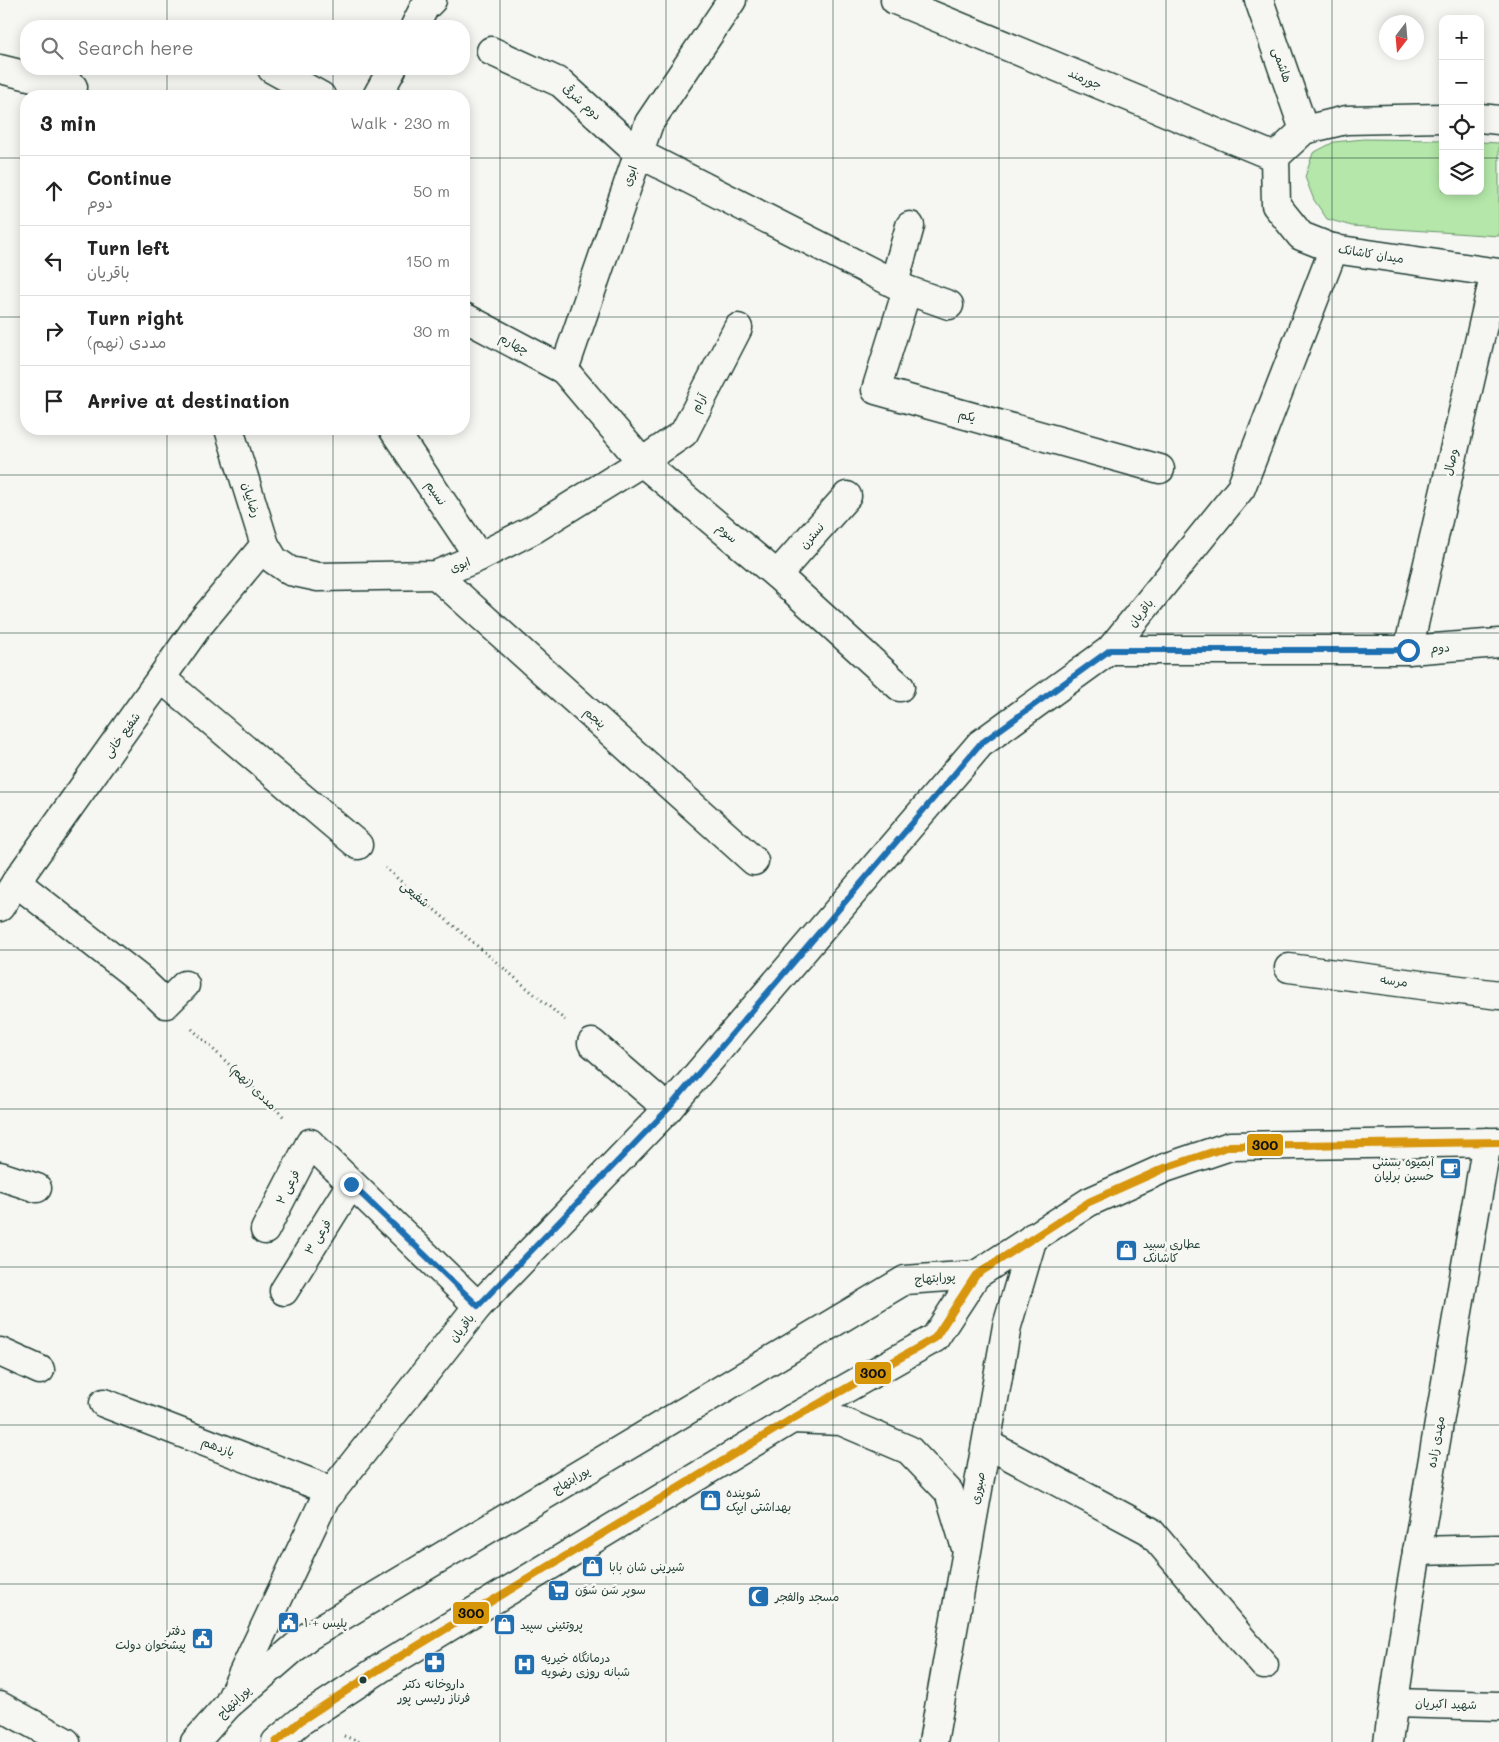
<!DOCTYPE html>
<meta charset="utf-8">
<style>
body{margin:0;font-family:Mali,"Playpen Sans Arabic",sans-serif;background:#f6f6f6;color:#222}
.controls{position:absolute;right:15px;top:15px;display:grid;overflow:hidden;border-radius:10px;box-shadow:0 2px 12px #0003}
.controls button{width:45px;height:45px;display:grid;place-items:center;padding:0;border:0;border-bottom:1px solid #e0e0e0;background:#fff;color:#222;font:25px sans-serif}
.compass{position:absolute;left:1379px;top:15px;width:45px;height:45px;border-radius:50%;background:#fff;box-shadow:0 2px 12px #0003;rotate:196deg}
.stop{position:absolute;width:15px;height:15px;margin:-11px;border:4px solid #1f6fb2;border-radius:50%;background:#fff}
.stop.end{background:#1f6fb2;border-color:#fff;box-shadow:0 1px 5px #0008}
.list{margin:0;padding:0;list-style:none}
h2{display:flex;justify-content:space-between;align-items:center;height:65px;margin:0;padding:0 20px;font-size:21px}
h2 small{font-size:16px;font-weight:400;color:#767676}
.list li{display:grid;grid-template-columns:32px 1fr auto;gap:15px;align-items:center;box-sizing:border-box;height:70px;padding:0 20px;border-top:1px solid #e0e0e0}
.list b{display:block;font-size:19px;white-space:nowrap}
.list p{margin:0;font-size:16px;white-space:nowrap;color:#767676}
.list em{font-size:16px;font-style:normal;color:#767676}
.icon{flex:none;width:28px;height:28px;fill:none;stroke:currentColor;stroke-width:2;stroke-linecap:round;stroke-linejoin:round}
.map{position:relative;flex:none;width:1499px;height:1742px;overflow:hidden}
.search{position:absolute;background:#fff;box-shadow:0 2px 12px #0003;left:20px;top:20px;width:450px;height:55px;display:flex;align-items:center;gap:12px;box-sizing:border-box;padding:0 18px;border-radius:20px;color:#767676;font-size:19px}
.panel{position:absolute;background:#fff;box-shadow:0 2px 12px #0003;left:20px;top:90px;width:450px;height:345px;border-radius:20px}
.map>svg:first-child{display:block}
.green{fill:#b4e7a9;stroke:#6a926e}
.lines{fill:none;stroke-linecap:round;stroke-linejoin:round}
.minor-casing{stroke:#1f3d34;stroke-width:31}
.major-casing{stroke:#1f3d34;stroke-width:31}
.path{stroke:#1f3d34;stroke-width:3;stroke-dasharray:1 4;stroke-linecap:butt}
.minor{stroke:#f6f6f2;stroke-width:28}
.major{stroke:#f6f6f2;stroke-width:28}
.bus-1-casing{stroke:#f6f6f2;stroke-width:11}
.bus-1{stroke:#d79608;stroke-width:8}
.route{stroke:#1f6fb2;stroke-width:6}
.grid{fill:none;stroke:#1f3d34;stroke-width:1;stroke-opacity:0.55}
.bus-dot{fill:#1f3d34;stroke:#f6f6f2;stroke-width:2}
.labels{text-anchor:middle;stroke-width:5;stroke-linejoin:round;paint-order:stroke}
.street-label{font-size:12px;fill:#1f3d34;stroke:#f6f6f2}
.poi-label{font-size:12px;fill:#1f3d34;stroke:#f6f6f2;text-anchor:start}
.line-badge{stroke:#f6f6f2;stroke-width:2}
.pale-badge-label{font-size:14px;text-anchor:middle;font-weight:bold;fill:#111}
</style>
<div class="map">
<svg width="1499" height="1742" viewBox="0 0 1499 1742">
<rect width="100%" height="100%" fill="#f6f6f2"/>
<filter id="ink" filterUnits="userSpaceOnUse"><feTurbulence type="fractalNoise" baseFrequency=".02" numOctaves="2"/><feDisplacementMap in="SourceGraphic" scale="10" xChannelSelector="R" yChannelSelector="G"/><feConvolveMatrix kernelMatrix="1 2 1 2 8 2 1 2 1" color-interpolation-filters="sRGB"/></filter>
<g filter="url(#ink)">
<polygon class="green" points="1364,139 1443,140 1443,191 1480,191 1480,142 1499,143 1499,236 1352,226 1327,219 1314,200 1305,177 1313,153 1334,142"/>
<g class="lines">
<defs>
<g id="minor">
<polyline points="895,0 1275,157"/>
<polyline points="1259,0 1304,130"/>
<polyline points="415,26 424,8 432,0"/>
<polyline points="491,51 561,83 638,153 907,290 949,305"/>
<polyline points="0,69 73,87"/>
<polyline points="272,69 321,96"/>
<polyline points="377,96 392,69"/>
<polyline points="1443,118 1346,120 1304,130 1275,157 1276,205 1301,236 1334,249 1499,273"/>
<polyline points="1480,118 1499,120"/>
<polyline points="894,283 910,226"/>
<polyline points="907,290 876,390 1160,469"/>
<polyline points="464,317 564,370 642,462 777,575 900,687"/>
<polyline points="564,370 649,123 732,0"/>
<polyline points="393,429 479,557"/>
<polyline points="265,545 274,560 290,571 318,577 436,575 479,557 534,529 642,462 684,433 738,328"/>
<polyline points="436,575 754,861"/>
<polyline points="777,575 847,496"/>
<polyline points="1110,650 1408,650 1499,643"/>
<polyline points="1408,650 1495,273"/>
<polyline points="162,679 358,845"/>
<polyline points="16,882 141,980 166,1004 185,985"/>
<polyline points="0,907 16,882 198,626 265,545 229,429"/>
<polyline points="1289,968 1499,995"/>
<polyline points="592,1043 668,1109"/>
<polyline points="0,1176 37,1188"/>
<polyline points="265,1230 310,1143 478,1306"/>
<polyline points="284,1291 351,1184"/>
<polyline points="0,1352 40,1370"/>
<polyline points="104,1403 332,1491"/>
<polyline points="792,1419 841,1421 909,1450 949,1492 965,1545"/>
<polyline points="987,1444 1150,1531 1264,1665"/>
<polyline points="1417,1551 1499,1549"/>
<polyline points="1394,1703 1499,1706"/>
<polyline points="228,1705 324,1501 478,1306 668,1109 980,744 1110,650 1241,488 1334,248"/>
<polyline points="0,1706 66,1742"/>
<polyline points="933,1742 1007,1326 1033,1237"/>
<polyline points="1388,1742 1410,1593 1487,1142"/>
</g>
<g id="major">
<polyline points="195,1742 228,1705 307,1637 905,1280 976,1275"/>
<polyline points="276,1742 302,1720 381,1668 792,1419 935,1338 976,1275 1089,1202 1165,1168 1230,1146 1499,1142"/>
</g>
</defs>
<use href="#minor" class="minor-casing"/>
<use href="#major" class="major-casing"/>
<g class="path">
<polyline points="385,868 565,1020"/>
<polyline points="192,1029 285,1118"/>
<polyline points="344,1736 360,1742"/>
</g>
<use href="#minor" class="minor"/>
<use href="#major" class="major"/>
<defs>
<polyline id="bus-1" points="276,1742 302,1720 381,1668 792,1419 935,1338 976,1275 1089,1202 1165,1168 1230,1146 1499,1142"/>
</defs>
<use href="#bus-1" class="bus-1-casing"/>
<use href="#bus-1" class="bus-1"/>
</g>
</g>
<g class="lines" filter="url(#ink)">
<polyline class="route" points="351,1184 478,1306 668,1109 980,744 1110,650 1408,650"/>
</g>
<path class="grid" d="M167,0V26M333,0V26M500,0V1742M666,0V1742M833,0V1742M999,0V1742M1166,0V1742M1332,0V1742M167,69V96M333,69V96M0,158H26M464,158H1443M1480,158H1499M0,317H26M464,317H1499M167,429V1742M333,429V1742M0,475H1499M0,633H1499M0,792H1499M0,950H1499M0,1109H1499M0,1267H1499M0,1425H1499M0,1584H1499"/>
<defs>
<symbol id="cafe-square" viewBox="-11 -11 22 22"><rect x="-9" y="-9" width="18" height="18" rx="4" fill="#1f6fb2" stroke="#f6f6f2"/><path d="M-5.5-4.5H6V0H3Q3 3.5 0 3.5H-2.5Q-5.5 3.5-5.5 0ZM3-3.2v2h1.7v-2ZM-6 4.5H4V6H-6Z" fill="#fff"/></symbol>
<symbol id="shop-square" viewBox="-11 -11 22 22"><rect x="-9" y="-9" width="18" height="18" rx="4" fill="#1f6fb2" stroke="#f6f6f2"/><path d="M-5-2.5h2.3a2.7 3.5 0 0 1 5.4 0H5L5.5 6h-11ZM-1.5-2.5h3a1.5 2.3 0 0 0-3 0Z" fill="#fff"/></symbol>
<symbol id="supermarket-square" viewBox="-11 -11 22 22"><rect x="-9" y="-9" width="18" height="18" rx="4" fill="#1f6fb2" stroke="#f6f6f2"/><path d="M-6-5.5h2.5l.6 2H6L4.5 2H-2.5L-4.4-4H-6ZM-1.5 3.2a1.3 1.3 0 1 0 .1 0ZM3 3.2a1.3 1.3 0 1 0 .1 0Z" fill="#fff"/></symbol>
<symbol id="mosque-square" viewBox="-11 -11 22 22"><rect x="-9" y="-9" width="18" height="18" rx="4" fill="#1f6fb2" stroke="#f6f6f2"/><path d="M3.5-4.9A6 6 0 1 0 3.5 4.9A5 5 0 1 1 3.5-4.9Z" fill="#fff"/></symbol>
<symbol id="civic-square" viewBox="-11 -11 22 22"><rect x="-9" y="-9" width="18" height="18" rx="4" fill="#1f6fb2" stroke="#f6f6f2"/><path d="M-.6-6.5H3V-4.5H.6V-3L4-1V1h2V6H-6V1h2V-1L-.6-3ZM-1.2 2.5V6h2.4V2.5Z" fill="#fff"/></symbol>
<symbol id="pharmacy-square" viewBox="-11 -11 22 22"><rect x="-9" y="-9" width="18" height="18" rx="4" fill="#1f6fb2" stroke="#f6f6f2"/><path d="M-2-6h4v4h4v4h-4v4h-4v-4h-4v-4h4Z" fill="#fff"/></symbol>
<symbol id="hospital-square" viewBox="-11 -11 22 22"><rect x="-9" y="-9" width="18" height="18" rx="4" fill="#1f6fb2" stroke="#f6f6f2"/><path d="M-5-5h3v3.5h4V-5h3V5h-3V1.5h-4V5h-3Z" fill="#fff"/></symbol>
</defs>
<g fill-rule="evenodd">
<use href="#cafe-square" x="1438" y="1156" width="25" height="25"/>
<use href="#shop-square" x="1114" y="1238" width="25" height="25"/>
<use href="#shop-square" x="698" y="1488" width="25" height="25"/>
<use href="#shop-square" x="580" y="1554" width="25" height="25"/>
<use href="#supermarket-square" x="546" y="1578" width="25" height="25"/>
<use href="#mosque-square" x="746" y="1584" width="25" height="25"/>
<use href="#civic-square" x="276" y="1610" width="25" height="25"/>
<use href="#shop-square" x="492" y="1612" width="25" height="25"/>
<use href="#civic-square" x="190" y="1626" width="25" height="25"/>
<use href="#pharmacy-square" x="422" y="1650" width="25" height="25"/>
<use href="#hospital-square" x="512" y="1652" width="25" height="25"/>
</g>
<circle class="bus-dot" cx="363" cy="1680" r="4.5"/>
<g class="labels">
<g class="street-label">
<text transform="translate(1282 65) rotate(71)" y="4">هاشمی</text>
<text transform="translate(1085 79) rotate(23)" y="4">جورمند</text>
<text transform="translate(582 102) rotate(42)" y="4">دوم شرقی</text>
<text transform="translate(630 176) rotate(-71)" y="4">ابوی</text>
<text transform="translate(1371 254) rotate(9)" y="4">میدان کاشانک</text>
<text transform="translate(514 344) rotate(28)" y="4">چهارم</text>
<text transform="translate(699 403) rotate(-63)" y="4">آرام</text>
<text transform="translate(967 416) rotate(14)" y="4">یکم</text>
<text transform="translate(1451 462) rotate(-77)" y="4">وصال</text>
<text transform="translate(436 493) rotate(56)" y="4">نسیم</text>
<text transform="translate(251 500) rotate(73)" y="4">رضاییان</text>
<text transform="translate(727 533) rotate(40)" y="4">سوم</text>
<text transform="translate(812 536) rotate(-49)" y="4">نسترن</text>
<text transform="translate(460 565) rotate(-22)" y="4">ابوی</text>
<text transform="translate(1141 613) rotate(-51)" y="4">باقریان</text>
<text transform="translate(1440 648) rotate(-4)" y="4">دوم</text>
<text transform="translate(595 718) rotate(42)" y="4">پنجم</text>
<text transform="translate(122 735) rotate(-54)" y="4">شفیع خانی</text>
<text transform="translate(415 894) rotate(40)" y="4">شفیعی</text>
<text transform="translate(1394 981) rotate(7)" y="4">مرسه</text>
<text transform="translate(253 1087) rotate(44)" y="4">مددی (نهم)</text>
<text transform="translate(288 1187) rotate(-63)" y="4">فرعی ۲</text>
<text transform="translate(318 1237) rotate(-58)" y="4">فرعی ۳</text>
<text transform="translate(935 1278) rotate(-4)" y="4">پورابتهاج</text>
<text transform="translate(462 1328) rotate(-52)" y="4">باقریان</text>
<text transform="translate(1436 1442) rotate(-80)" y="4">مهدی زاده</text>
<text transform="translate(218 1447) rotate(21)" y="4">یازدهم</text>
<text transform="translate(571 1480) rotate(-31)" y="4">پورابتهاج</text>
<text transform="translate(978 1488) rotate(-79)" y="4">صبوری</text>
<text transform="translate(234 1702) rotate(-44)" y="4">پورابتهاج</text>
<text transform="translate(1446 1704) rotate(2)" y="4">شهید اکبریان</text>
</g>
<g class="poi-label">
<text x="1434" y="1166" text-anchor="end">آبمیوه بستنی<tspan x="1434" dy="14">حسین برلیان</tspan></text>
<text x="1143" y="1248">عطاری سپید<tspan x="1143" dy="14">کاشانک</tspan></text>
<text x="726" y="1497">شوینده<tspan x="726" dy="14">بهداشتی ایپک</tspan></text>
<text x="609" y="1571">شیرینی شان بابا</text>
<text x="575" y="1594">سوپر سَن سُوَن</text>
<text x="775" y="1601">مسجد والفجر</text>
<text x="304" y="1627">پلیس +۱۰</text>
<text x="520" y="1629">پروتئینی سپید</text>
<text x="186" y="1635" text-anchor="end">دفتر<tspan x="186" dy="14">پیشخوان دولت</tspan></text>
<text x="541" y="1662">درمانگاه خیریه<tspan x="541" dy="14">شبانه روزی رضویه</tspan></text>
<text x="434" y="1688" text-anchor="middle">داروخانه دکتر<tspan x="434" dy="14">فرناز رئیسی پور</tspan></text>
</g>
</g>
<g class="line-badge">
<rect x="1246" y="1133" width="38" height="24" rx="5" fill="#d79608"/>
<rect x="854" y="1361" width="38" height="24" rx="5" fill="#d79608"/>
<rect x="452" y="1601" width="38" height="24" rx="5" fill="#d79608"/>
</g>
<g class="pale-badge-label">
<text x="1265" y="1150">300</text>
<text x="873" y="1378">300</text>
<text x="471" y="1618">300</text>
</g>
</svg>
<div class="controls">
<button>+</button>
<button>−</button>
<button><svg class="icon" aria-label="locate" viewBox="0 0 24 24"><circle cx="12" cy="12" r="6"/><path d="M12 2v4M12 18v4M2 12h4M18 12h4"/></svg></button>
<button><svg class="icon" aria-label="layers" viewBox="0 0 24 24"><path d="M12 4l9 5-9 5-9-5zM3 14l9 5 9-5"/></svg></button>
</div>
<svg class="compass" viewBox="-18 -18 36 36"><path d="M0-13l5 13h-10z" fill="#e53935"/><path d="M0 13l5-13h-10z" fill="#767676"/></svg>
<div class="stop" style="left:1408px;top:650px"></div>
<div class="stop end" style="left:351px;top:1184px"></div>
<div class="search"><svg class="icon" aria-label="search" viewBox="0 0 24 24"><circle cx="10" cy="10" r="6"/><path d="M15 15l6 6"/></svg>Search here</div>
<section class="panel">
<h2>3 min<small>Walk · 230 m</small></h2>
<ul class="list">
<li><svg class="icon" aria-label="ahead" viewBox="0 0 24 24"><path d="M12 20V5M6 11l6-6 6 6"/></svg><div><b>Continue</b><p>دوم</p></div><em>50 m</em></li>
<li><svg class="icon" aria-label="left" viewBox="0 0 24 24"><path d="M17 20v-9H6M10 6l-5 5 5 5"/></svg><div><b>Turn left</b><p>باقریان</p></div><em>150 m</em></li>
<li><svg class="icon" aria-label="right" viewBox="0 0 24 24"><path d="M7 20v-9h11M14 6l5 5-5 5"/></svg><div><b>Turn right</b><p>مددی (نهم)</p></div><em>30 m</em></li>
<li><svg class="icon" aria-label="arrive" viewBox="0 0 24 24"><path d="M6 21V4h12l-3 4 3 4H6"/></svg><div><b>Arrive at destination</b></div></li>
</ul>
</section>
</div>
